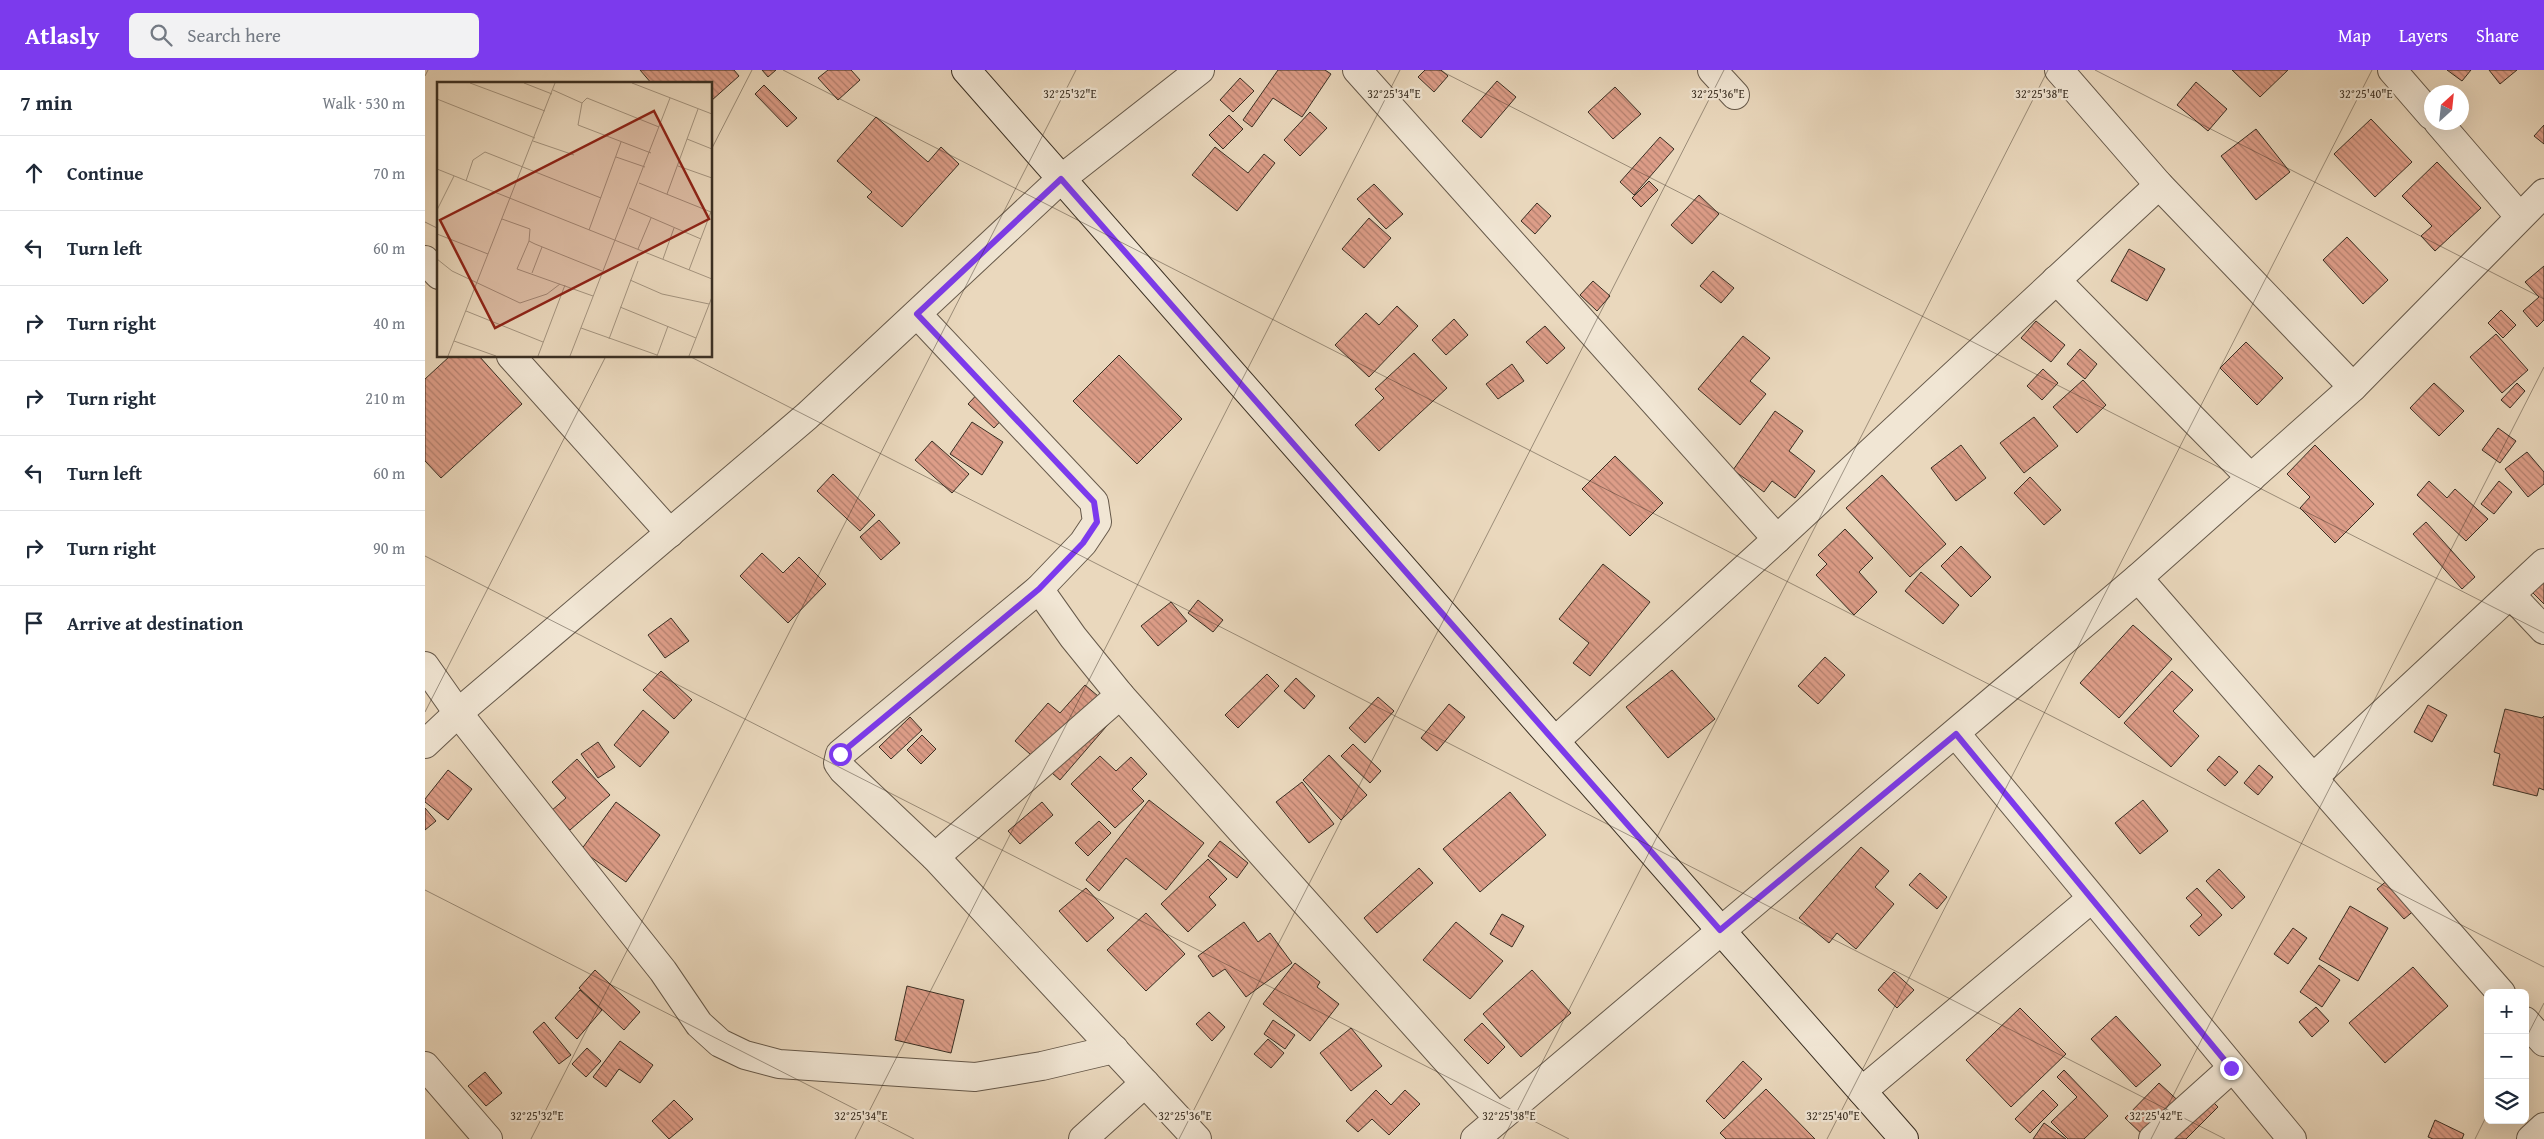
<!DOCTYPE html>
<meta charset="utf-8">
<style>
body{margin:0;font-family:"Gentium Book Plus",serif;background:#f2f2f3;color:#1f2937}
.controls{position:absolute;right:15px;bottom:15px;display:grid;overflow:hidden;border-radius:8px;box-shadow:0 5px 20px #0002}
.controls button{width:45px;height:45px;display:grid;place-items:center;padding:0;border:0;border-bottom:1px solid #e0e1e3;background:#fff;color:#1f2937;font:25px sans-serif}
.compass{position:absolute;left:1999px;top:15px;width:45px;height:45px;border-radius:50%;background:#fff;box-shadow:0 5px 20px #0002;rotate:27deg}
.stop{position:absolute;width:15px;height:15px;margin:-11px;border:4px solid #7c3aed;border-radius:50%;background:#fff}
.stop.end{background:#7c3aed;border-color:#fff;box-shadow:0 1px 5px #0008}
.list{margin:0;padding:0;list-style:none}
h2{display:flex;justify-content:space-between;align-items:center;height:65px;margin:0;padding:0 20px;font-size:21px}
h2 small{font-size:16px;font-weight:400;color:#747a83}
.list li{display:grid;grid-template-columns:32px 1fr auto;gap:15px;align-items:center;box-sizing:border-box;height:75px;padding:0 20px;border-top:1px solid #e0e1e3}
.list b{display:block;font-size:19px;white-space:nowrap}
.list em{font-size:16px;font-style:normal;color:#747a83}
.icon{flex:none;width:28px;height:28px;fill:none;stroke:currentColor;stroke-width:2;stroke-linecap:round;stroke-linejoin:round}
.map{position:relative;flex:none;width:2119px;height:1069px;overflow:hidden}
header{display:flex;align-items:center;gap:30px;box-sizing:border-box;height:70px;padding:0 25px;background:#7c3aed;color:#fff}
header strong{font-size:24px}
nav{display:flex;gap:28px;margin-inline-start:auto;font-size:18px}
.search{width:350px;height:45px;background:#f2f2f3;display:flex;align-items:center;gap:12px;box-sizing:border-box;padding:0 18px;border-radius:8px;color:#747a83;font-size:19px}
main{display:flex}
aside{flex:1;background:#fff}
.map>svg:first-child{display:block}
.building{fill:url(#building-back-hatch);stroke:#3a2f23}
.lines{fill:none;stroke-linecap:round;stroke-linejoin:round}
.street-casing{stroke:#66594a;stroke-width:30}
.secondary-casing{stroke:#3a2f23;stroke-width:30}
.street{stroke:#f1e6d4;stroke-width:28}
.secondary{stroke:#f1e6d4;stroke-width:28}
.route{stroke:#7c3aed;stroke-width:6}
.ticks{fill:none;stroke:#3a2f23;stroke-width:1;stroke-opacity:0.45}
.inset-road{fill:none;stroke:#a4947f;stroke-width:1}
.view{fill:#8f2418;fill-opacity:0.15;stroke:#8f2418;stroke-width:2.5}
.inset-edge{fill:none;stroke:#3a2f23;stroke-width:2.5}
.ticks-label{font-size:12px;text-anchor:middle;fill:#3a2f23;stroke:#f1e6d4;stroke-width:4.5;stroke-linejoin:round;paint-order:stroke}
</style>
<header>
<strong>Atlasly</strong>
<div class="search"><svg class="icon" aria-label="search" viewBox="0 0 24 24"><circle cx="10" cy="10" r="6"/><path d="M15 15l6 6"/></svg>Search here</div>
<nav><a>Map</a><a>Layers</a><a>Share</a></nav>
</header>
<main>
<aside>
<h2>7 min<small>Walk · 530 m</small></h2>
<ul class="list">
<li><svg class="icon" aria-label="ahead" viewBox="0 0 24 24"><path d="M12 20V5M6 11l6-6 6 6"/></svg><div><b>Continue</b></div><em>70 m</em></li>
<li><svg class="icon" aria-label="left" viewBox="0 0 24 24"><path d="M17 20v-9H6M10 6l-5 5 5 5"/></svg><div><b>Turn left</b></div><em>60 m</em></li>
<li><svg class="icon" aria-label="right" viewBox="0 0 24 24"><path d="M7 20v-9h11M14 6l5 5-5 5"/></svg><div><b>Turn right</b></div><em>40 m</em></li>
<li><svg class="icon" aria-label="right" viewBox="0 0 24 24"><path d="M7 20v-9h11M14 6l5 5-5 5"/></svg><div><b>Turn right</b></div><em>210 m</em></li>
<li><svg class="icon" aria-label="left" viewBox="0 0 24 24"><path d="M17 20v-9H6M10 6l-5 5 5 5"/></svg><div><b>Turn left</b></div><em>60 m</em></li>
<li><svg class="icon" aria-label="right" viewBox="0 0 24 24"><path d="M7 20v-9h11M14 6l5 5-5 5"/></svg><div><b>Turn right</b></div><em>90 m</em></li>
<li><svg class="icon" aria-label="arrive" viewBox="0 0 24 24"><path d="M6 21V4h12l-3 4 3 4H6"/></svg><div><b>Arrive at destination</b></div></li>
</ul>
</aside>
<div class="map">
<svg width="2119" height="1069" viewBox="0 0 2119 1069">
<defs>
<pattern id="building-back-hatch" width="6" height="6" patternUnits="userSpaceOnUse" patternTransform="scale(1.25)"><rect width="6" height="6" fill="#dd9d88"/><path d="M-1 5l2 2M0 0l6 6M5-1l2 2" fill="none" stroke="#b4806f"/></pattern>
</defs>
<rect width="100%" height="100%" fill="#ead8bd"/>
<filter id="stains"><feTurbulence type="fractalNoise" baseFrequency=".004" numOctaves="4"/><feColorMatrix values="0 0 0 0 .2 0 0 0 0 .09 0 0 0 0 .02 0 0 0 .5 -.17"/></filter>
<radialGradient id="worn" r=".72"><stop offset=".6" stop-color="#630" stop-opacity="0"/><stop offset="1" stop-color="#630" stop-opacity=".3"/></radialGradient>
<g class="building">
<polygon points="215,0 309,0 314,6 286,31 286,14 227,14"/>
<polygon points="337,0 351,0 343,7"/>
<polygon points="403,0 426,0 435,10 413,30 393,8"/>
<polygon points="853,0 900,0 906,4 877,47 848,28 827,57 818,50"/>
<polygon points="1000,0 1016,0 1023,6 1009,22 993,7"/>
<polygon points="1807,0 1863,0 1835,27"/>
<polygon points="2022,0 2046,0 2037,11"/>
<polygon points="2064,0 2092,0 2075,14"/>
<polygon points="815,8 829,21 808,42 795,30"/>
<polygon points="1072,11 1091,27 1056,68 1037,51"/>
<polygon points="1771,12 1802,39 1783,61 1752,35"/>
<polygon points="339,15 372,48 362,57 330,24"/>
<polygon points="1190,17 1216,44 1188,69 1163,42"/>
<polygon points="885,42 902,58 875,86 859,70"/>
<polygon points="804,45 818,59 798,79 784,65"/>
<polygon points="451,47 503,92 516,77 534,94 477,157 442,127 447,122 412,91"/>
<polygon points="1946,49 1987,92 1950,127 1909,84"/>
<polygon points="2119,55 2119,74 2109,66"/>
<polygon points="1831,59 1865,102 1831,130 1796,86"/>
<polygon points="1235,67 1249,79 1209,125 1195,112"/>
<polygon points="790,77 823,103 839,84 850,93 812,141 767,105"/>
<polygon points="2012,92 2056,138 2010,181 1996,166 2007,156 1977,126"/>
<polygon points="1224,111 1233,120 1216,137 1207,128"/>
<polygon points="949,114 978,144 961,159 932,129"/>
<polygon points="1274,125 1294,144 1267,174 1246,155"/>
<polygon points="1112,133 1126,146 1110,164 1096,151"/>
<polygon points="944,148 966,168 939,198 917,179"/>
<polygon points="1922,167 1963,210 1938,234 1898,190"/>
<polygon points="1704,179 1740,199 1722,231 1686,211"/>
<polygon points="2119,196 2119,250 2112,257 2098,241 2114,227 2100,212"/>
<polygon points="1288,201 1309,218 1296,233 1275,216"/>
<polygon points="1168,211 1185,226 1172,241 1155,225"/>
<polygon points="972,236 993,256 944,307 910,275 941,243 954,255"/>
<polygon points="2076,240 2091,255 2078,268 2063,253"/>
<polygon points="1029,249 1043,265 1021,285 1007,270"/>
<polygon points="1611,251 1640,275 1626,292 1596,268"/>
<polygon points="1120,256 1140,278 1122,294 1101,272"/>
<polygon points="2071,264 2103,300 2077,323 2045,287"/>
<polygon points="1318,266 1345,288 1325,311 1341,324 1315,355 1273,319"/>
<polygon points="1821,272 1858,308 1832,335 1795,298"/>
<polygon points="1655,279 1672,294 1660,309 1642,294"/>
<polygon points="989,283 1022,318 954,381 930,355 959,328 950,319"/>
<polygon points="694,285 757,349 712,394 648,331"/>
<polygon points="25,286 54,286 97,334 16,408 0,391 0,309"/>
<polygon points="1087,294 1099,311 1073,329 1061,314"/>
<polygon points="1618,299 1633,313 1617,330 1602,316"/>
<polygon points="1658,310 1681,335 1652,363 1628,337"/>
<polygon points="2009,313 2039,341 2014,366 1985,338"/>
<polygon points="2092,313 2100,321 2085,338 2076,330"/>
<polygon points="558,318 584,342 569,358 543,334"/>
<polygon points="1350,341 1378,361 1364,381 1390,401 1370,428 1347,411 1339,422 1308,400"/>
<polygon points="1609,347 1633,376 1599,403 1575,373"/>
<polygon points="547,352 578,372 557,405 525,384"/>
<polygon points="2073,358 2091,371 2075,393 2057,380"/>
<polygon points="507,371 544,404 527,423 490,390"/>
<polygon points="1536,375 1561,408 1531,431 1506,398"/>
<polygon points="1890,375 1949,434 1910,473 1875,438 1885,427 1862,404"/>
<polygon points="2102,382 2119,402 2119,414 2103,427 2080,399"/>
<polygon points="1190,386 1238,433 1205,466 1157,419"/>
<polygon points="408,404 450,445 435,461 392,421"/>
<polygon points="1457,405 1521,474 1485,507 1421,438"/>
<polygon points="1605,407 1636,440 1619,455 1589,423"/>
<polygon points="2004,411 2022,428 2030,419 2063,449 2041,471 1992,425"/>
<polygon points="2074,411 2087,422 2069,444 2056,434"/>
<polygon points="454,450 475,473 456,490 435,467"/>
<polygon points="2001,452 2050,507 2037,519 1988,464"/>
<polygon points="1420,459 1448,488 1434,502 1452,522 1429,545 1391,505 1402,494 1393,485"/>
<polygon points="1536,476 1566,507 1546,527 1516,496"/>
<polygon points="337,483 358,503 374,487 401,514 363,553 315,506"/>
<polygon points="1178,494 1225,532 1165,606 1148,593 1164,573 1134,549"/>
<polygon points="1496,502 1534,535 1518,554 1480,521"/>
<polygon points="2119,505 2119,534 2104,519"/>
<polygon points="773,530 798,550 788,562 763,543"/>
<polygon points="746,532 762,551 733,576 716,556"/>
<polygon points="246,548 264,571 240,588 223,565"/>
<polygon points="1708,555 1747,589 1694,648 1655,613"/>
<polygon points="1400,587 1420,605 1393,634 1373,616"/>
<polygon points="1247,600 1290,649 1243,688 1201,637"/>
<polygon points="236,601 267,630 249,649 218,620"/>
<polygon points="1747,601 1768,620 1748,641 1774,666 1746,697 1699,653"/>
<polygon points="842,604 854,616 813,658 800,645"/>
<polygon points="871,608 890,626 879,639 859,621"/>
<polygon points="660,615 693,643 635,710 590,671 623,633 635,643"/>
<polygon points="953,627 969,641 940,673 924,658"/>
<polygon points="1024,634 1040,647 1012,681 996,668"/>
<polygon points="2003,635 2022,645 2007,672 1989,662"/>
<polygon points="2080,639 2117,648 2119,646 2119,720 2114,718 2112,726 2068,715 2075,684 2069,682"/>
<polygon points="218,640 244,662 215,697 189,675"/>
<polygon points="485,647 497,660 466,689 454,677"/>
<polygon points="497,665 511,679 496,694 482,680"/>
<polygon points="173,672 190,697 173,708 156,684"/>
<polygon points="928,674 956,701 945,713 916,686"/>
<polygon points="904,685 942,725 916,750 878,710"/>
<polygon points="675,686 691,701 706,687 722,704 707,719 719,731 690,758 646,714"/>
<polygon points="1794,686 1813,702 1800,716 1782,700"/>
<polygon points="152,689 185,725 145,760 126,741 141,728 127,712"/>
<polygon points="1834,695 1848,707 1833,725 1819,713"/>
<polygon points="23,700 47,719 23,750 0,732 0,729"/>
<polygon points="877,712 909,754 884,773 851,732"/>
<polygon points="1085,722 1121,765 1055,822 1018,779"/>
<polygon points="724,730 779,773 741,820 701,788 674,821 661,810"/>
<polygon points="1718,730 1743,761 1715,784 1690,753"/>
<polygon points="191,732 235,765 201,812 156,780"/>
<polygon points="617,732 628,745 595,774 583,761"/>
<polygon points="0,738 11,751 0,760"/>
<polygon points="674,751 686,763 663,786 650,773"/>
<polygon points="795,771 823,793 812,808 783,786"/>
<polygon points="1436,777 1464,801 1450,817 1469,834 1431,879 1412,863 1404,873 1374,848"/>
<polygon points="783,789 802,809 784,827 791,835 763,862 736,834"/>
<polygon points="994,798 1008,813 952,863 939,848"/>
<polygon points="1794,799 1820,827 1807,839 1781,811"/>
<polygon points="1495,803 1522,827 1512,839 1484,815"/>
<polygon points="1964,809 1991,839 1979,849 1952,819"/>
<polygon points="661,818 689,848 662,872 634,841"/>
<polygon points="1772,818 1797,845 1774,866 1765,856 1777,845 1761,828"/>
<polygon points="1925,836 1963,858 1933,911 1894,889"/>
<polygon points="721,843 760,884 721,921 682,880"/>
<polygon points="1077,844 1099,856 1087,877 1065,864"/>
<polygon points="819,852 833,872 845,863 867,893 821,927 800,899 788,907 773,886"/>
<polygon points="1031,852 1078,891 1045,929 998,890"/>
<polygon points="1868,858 1882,868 1863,894 1849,884"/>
<polygon points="870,893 895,912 892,917 914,934 885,971 838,934"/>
<polygon points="1894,895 1915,910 1897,937 1875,922"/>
<polygon points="1988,897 2023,936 1960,993 1924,953"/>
<polygon points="170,900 215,942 199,960 154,918"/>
<polygon points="1107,900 1146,943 1096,987 1058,944"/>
<polygon points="1469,902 1489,920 1472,938 1453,920"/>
<polygon points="482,916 539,930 526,983 470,970"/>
<polygon points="155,920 177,940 152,969 130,948"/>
<polygon points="1891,937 1904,951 1887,967 1874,952"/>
<polygon points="1595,938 1641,984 1586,1037 1541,990"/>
<polygon points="784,942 800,957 787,971 771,954"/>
<polygon points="1691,946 1736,995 1711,1017 1666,969"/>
<polygon points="848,950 870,965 860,979 839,964"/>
<polygon points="119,952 146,985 134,994 108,962"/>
<polygon points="1057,953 1080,977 1063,994 1039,970"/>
<polygon points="926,958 957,996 926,1021 895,983"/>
<polygon points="843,969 859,983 846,998 829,984"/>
<polygon points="195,971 228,995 215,1013 194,999 181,1017 168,1007"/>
<polygon points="162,978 176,991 161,1007 147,994"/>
<polygon points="1318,991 1337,1009 1299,1049 1281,1031"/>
<polygon points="1639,1000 1683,1046 1659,1069 1643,1069 1626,1052 1652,1027 1632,1007"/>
<polygon points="60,1002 77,1023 61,1036 43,1016"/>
<polygon points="1734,1013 1760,1037 1776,1020 1793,1037 1761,1069 1722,1069 1700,1048"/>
<polygon points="1341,1019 1390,1069 1301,1069 1295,1063"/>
<polygon points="951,1020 966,1035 980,1020 995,1034 964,1065 947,1049 933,1062 921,1051"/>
<polygon points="1618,1020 1633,1035 1605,1063 1590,1049"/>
<polygon points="249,1030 268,1049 244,1069 227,1051"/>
<polygon points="2010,1050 2039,1064 2037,1069 2008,1069 2003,1067"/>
<polygon points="1619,1053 1641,1069 1608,1069"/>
</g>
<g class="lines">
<defs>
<g id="street">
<polyline points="932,0 1352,469"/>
<polyline points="1287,0 1310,25"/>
<polyline points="1634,0 1734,115 1928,317"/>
<polyline points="1967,0 2006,45"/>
<polyline points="2013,52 2094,146"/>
<polyline points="0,190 14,205"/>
<polyline points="1631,210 1826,408"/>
<polyline points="492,244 669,432 672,452 658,473 614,519 648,567 695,625 1073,1048"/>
<polyline points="86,286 245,463"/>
<polyline points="1713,508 2076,923"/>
<polyline points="614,519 415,684 413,693 418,700 510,787 772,1069"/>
<polyline points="2086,525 2119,560"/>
<polyline points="0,596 33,643 238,901 274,954 295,973 320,985 354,994 550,1007 617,996 689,979"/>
<polyline points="1531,664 1867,1069"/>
<polyline points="1130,671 1352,469 1734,115"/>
<polyline points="0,674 33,643 382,346 636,109 775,0"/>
<polyline points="1888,708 2119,493"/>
<polyline points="510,787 695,625"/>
<polyline points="2100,951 2119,972"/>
<polyline points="0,996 63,1069"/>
<polyline points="1437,1021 1666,829"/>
<polyline points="658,1069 720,1013"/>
<polyline points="1050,1069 1713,508 1928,317 2119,123"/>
<polyline points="1728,1069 1806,999"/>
<polyline points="2106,1069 2119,1057"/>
</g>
<polyline id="secondary" points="541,0 1479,1069"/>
</defs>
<use href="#street" class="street-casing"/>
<use href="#secondary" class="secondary-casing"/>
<use href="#street" class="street"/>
<use href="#secondary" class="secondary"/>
</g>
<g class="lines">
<polyline class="route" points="415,684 614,519 658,473 672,452 669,432 492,244 636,109 1295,860 1531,664 1806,998"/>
</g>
<path class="ticks" d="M358,0L2119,897M1014,0L2119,563M1670,0L2119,229M0,6L3,0M286,80L327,0M0,152L14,159M264,286L1800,1069M0,486L1144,1069M0,642L181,286M0,820L489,1069M2100,970L2119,933M106,1069L651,0M430,1069L975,0M754,1069L1299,0M1078,1069L1623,0M1402,1069L1947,0M1726,1069L2119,297M2050,1069L2063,1043"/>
<g transform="translate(12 12)">
<rect width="275" height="275" fill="#ead8bd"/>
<path class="inset-road" d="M33,1L108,29M87,1L115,12M195,1L275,32M116,8L145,21L150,16L222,45M0,17L98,56M145,21L141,43L214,71M250,57L275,67M96,59L137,73M179,75L208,85M241,84L275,96M0,87L275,197M29,99L36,78L48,70L164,116M202,101L274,130M230,112L261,27M192,126L264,157M0,128L17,94M65,137L93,147L92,159L98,162L165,189M152,148L184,60M0,152L51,172M92,159L80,187L156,214M201,167L214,136M0,177L15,189L83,221L110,212L123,202M226,177L237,146M252,188L275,127M95,191L105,165M193,198L225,212L272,222M183,225L259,256M29,229L106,260M144,246L220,273M172,257L201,179M17,259L59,274M11,274L118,1M101,274L128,203M133,274L233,16M220,274L231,244M252,274L275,215"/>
<path class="view" d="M217,29L272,137L58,246L3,138Z"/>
<rect width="275" height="275" class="inset-edge"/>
</g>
<g class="ticks-label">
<text x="645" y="28">32°25'32"E</text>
<text x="969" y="28">32°25'34"E</text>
<text x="1293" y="28">32°25'36"E</text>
<text x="1617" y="28">32°25'38"E</text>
<text x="1941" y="28">32°25'40"E</text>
<text x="112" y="1050">32°25'32"E</text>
<text x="436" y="1050">32°25'34"E</text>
<text x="760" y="1050">32°25'36"E</text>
<text x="1084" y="1050">32°25'38"E</text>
<text x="1408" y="1050">32°25'40"E</text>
<text x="1731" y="1050">32°25'42"E</text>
</g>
<rect width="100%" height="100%" filter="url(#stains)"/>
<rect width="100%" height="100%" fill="url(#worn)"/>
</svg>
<div class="controls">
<button>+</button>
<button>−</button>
<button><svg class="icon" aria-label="layers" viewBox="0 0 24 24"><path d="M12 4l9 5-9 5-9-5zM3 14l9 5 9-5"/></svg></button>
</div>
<svg class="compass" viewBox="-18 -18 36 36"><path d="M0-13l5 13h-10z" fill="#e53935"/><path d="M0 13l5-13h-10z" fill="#747a83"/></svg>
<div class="stop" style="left:415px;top:684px"></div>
<div class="stop end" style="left:1806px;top:998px"></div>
</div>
</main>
